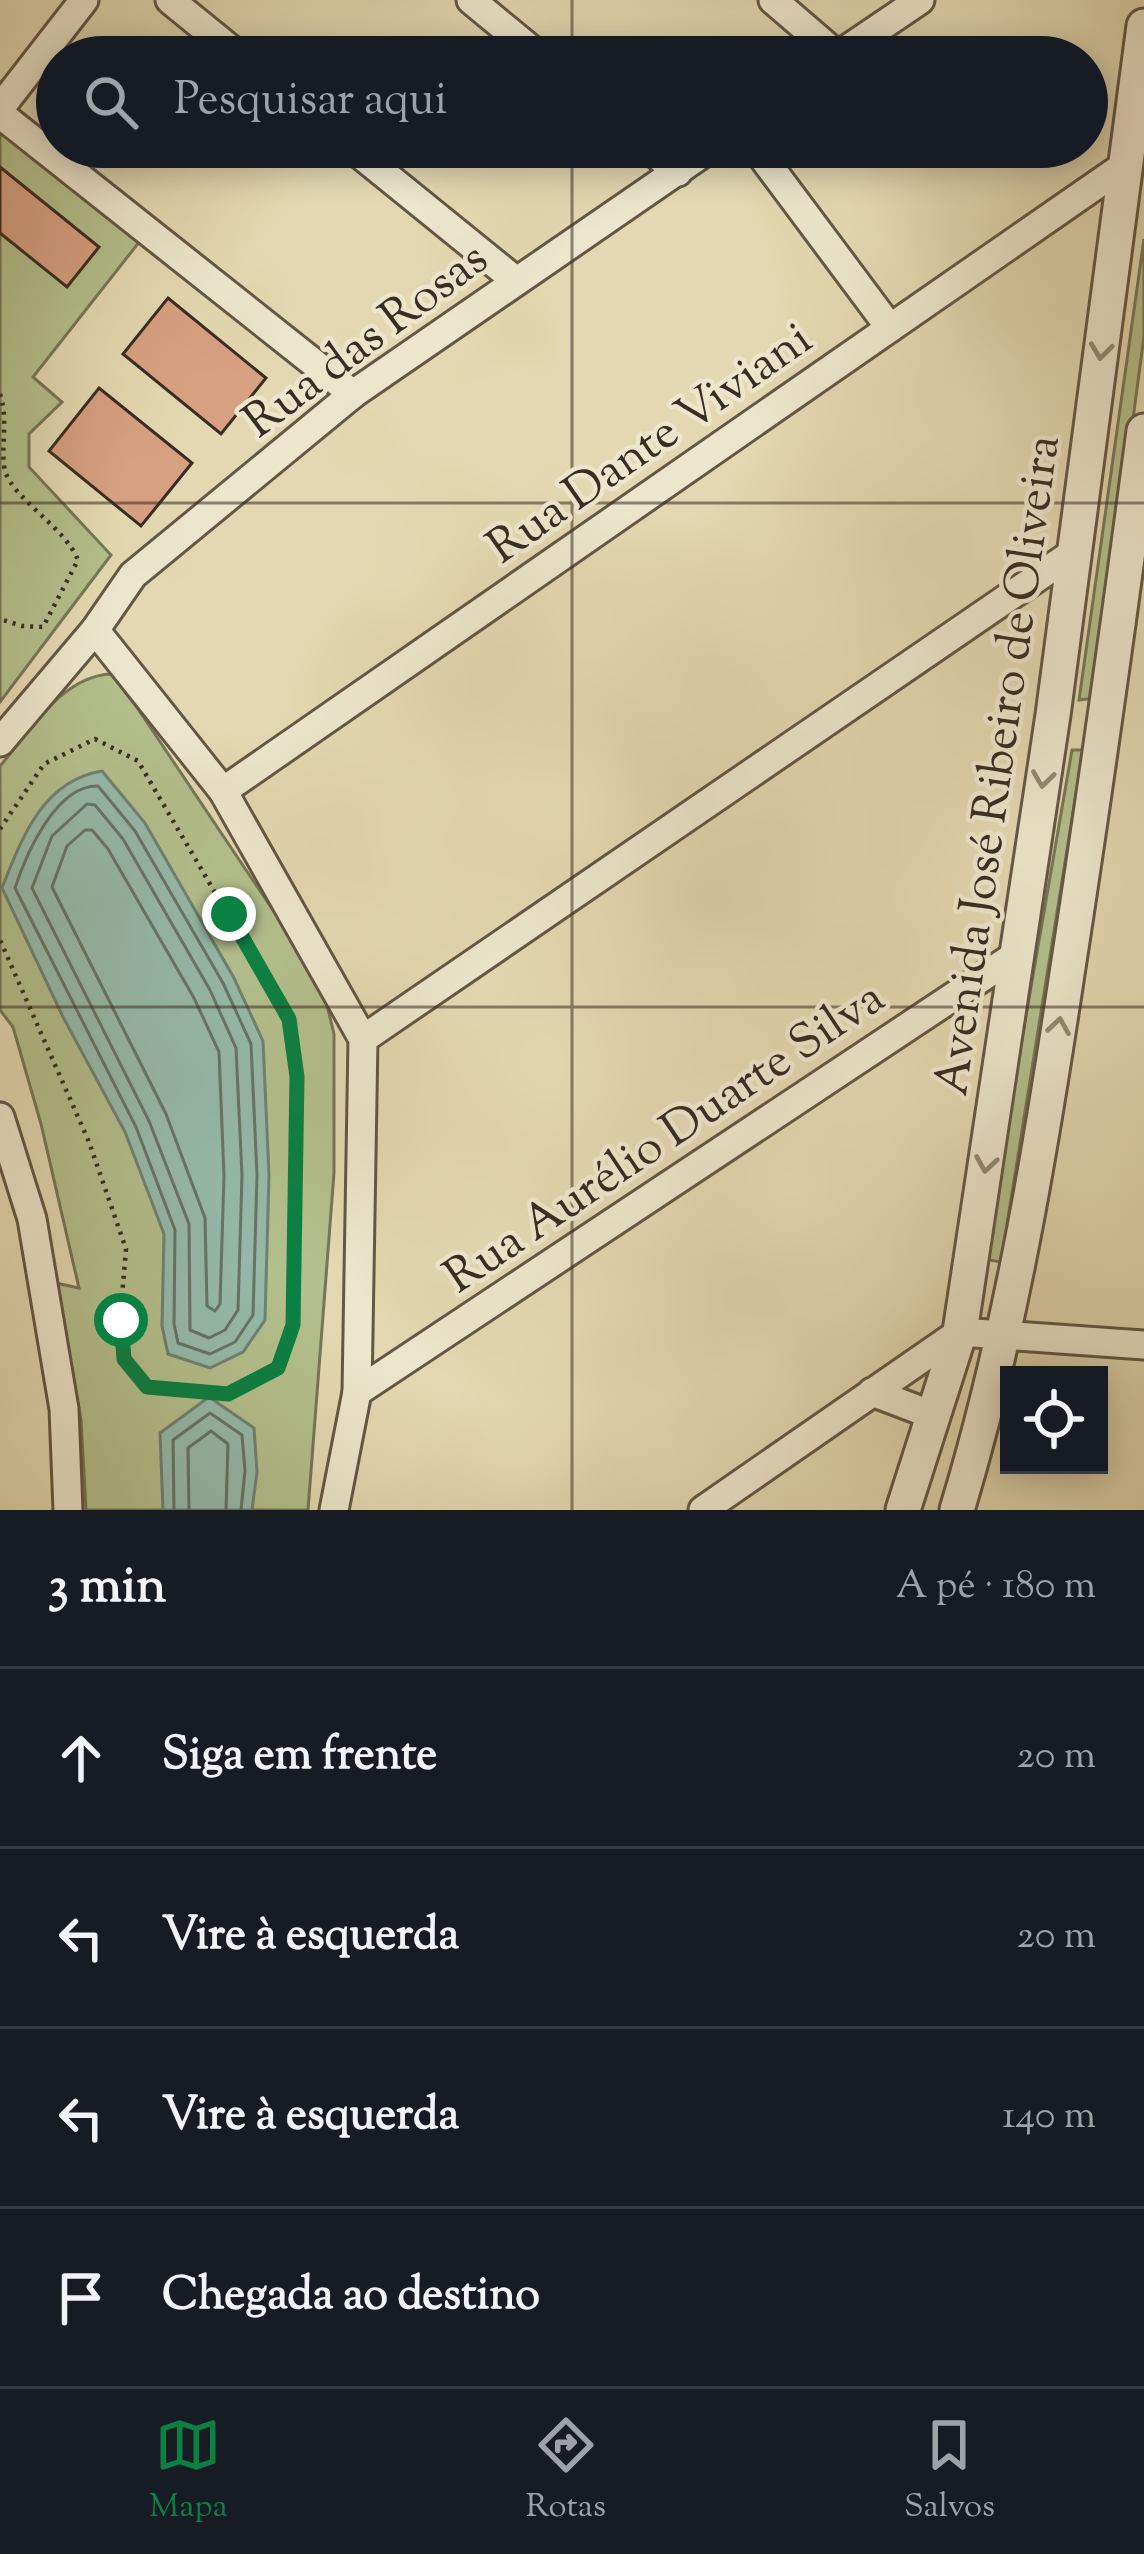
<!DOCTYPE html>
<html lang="pt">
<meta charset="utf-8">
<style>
body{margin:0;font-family:"Sorts Mill Goudy",serif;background:#20242c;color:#f1f3f6}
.controls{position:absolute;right:36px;bottom:36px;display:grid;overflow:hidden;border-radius:0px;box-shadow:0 6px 30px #0003}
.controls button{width:108px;height:108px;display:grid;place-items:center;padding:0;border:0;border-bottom:3px solid #363941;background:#171b24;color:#f1f3f6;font:60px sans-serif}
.stop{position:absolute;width:36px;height:36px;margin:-27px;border:9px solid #0b8043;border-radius:50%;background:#fff}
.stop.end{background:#0b8043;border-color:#fff;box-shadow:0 3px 12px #0008}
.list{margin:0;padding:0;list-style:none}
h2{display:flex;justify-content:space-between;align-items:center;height:156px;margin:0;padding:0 48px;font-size:51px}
h2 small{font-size:39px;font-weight:400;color:#9ea1a6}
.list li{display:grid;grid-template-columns:78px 1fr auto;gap:36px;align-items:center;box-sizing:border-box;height:180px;padding:0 48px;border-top:3px solid #363941}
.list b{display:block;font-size:45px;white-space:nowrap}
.list em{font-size:39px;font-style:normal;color:#9ea1a6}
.icon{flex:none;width:66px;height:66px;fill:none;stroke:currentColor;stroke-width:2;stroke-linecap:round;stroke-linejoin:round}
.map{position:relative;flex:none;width:1144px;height:1510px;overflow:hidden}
.search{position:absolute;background:#171b24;box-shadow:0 6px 30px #0003;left:36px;right:36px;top:36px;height:132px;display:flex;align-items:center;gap:30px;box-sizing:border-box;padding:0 42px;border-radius:66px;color:#9ea1a6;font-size:45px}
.sheet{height:876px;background:#171b24}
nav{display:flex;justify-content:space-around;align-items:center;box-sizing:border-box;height:168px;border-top:3px solid #363941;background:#171b24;font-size:33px;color:#9ea1a6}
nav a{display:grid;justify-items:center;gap:6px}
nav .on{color:#0b8043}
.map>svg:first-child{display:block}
.green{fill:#b3bf8c;stroke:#767656;stroke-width:3}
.water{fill:#95baaa;stroke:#708173;stroke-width:3}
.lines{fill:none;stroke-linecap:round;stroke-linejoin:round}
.shore{stroke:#677366;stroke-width:3}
.building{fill:#d7a081;stroke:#392c21;stroke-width:3}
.minor-casing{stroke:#645745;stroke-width:33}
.tertiary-casing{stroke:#645745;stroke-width:39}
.path{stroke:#392c21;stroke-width:4.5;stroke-dasharray:3 6;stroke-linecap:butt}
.minor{stroke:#ede6cc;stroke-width:27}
.tertiary{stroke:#ede6cc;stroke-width:33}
.oneway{stroke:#938976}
.route{stroke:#0b8043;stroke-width:15}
.grid{fill:none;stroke:#392c21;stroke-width:3;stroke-opacity:0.55}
.labels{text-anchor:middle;stroke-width:9;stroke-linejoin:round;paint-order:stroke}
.street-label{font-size:48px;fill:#392c21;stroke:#ede6cc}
</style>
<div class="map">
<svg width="1144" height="1510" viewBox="0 0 1144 1510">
<rect width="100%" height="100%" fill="#e3d8b1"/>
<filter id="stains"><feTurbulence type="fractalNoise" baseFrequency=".00167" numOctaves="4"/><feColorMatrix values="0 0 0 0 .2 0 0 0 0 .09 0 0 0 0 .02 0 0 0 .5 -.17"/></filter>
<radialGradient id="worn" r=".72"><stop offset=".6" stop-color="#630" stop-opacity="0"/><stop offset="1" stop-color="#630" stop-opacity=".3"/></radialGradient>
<g class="green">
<polygon points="0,131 140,241 33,377 62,402 29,434 29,467 111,555 0,702"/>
<polygon points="1144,239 1144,336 1096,698 1079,700"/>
<path d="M111,674L136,706L289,934L324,993L334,1034V1173L308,1510H86L81,1420L56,1283L79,1288L41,1124L13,1027L0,1010V766C30,731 62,676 111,674Z"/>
<polygon points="1072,750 1083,750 1001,1262 984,1259"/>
</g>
<g class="water">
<path d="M102,771L145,823L234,978L263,1041L269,1175L265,1320L243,1352L210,1368L168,1354L162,1326L164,1234L125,1132L63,1017L2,888C22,838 42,781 102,771Z"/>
<polygon points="209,1397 254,1428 257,1472 252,1510 163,1510 160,1433"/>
</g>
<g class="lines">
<g class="shore">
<path d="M98,786L135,831L223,983L251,1044L257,1175L253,1315L235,1342L210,1354L178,1343L174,1324L175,1230L136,1127L15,888C26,854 56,785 98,786Z"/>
<polygon points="87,804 95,805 123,839 210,990 236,1048 242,1175 238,1310 225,1330 209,1338 190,1330 189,1224 149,1121 32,888 52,836"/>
<polygon points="85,830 92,830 108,849 194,998 219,1052 224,1176 220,1304 215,1311 207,1306 205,1218 166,1114 52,887 67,846"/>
<polyline points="174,1510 173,1440 210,1413 242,1435 245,1471 241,1510"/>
<polyline points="189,1510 188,1448 211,1431 228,1444 226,1510"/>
</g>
</g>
<g class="building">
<polygon points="0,167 99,247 67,287 0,233"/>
<polygon points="168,298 266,378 221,434 123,354"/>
<polygon points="99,388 192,463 141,526 49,451"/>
</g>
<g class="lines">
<defs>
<g id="minor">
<polyline points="170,0 240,57"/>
<polyline points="471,0 540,57"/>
<polyline points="773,0 838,56"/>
<polyline points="836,57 920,0"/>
<polyline points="0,108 84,0"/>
<polyline points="0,114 353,394"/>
<polyline points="351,147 515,280"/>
<polyline points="647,147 678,172"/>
<polyline points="755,147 890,328"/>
<polyline points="95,630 223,791 363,1039 357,1392 334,1510"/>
<polyline points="0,742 95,630 133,575 353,394 712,147"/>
<polyline points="223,791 1125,165"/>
<polyline points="363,1039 1076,551"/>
<polyline points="0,1117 32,1219 64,1409 68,1510"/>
<polyline points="357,1392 1019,953"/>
<polyline points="872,1392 935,1416"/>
<polyline points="703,1510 960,1332 1144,1345"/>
</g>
<g id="tertiary">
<polyline points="903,1510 960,1332 1053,715 1144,26"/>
<path d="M957,1510C1010,1335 1040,1154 1067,974C1095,793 1120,613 1144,431"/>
</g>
</defs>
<use href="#minor" class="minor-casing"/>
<use href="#tertiary" class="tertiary-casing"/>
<g class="path">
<path d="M0,394C9,422 0,447 5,471C15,501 64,526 78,560L43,627L22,626L0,619"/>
<polyline points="0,829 44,764 95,739 138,761 289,1019 297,1077 294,1325 278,1368 228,1393 147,1387 124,1359 120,1320 126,1249 89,1142 0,940"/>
</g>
<use href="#minor" class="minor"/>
<use href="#tertiary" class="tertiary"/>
</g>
<defs><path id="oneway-chevron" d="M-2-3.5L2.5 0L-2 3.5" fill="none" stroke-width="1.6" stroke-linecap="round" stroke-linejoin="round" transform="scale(3)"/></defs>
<g class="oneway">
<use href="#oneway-chevron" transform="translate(1101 351) rotate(97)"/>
<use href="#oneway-chevron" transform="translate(1043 779) rotate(98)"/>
<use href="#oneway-chevron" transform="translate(1059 1026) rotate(-81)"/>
<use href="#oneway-chevron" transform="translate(986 1164) rotate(99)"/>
</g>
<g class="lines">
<polyline class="route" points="121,1320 124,1359 147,1387 228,1394 278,1368 293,1325 297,1077 289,1019 229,914"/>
</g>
<path class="grid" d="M572,0V57M572,147V1510M0,503H1144M0,1007H1144"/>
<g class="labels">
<g class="street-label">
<text transform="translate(364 338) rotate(-37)" y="17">Rua das Rosas</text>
<text transform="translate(648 441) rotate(-35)" y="17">Rua Dante Viviani</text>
<text transform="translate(995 765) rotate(-82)" y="17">Avenida José Ribeiro de Oliveira</text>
<text transform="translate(663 1135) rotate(-34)" y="17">Rua Aurélio Duarte Silva</text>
</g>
</g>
<rect width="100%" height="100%" filter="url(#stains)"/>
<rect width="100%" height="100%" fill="url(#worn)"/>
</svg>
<div class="controls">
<button><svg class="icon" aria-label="locate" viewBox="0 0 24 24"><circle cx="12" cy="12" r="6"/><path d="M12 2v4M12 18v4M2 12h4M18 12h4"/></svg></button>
</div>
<div class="stop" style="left:121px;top:1320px"></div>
<div class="stop end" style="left:229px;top:914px"></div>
<div class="search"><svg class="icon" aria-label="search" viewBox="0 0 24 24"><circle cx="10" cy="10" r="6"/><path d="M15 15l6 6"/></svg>Pesquisar aqui</div>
</div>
<section class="sheet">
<h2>3 min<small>A pé · 180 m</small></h2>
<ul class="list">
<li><svg class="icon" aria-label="ahead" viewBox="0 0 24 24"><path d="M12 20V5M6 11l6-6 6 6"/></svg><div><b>Siga em frente</b></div><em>20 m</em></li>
<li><svg class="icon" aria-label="left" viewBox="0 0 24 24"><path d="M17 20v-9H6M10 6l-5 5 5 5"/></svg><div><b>Vire à esquerda</b></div><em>20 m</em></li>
<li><svg class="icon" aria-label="left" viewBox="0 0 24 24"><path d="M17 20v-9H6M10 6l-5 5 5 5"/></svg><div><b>Vire à esquerda</b></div><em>140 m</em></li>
<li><svg class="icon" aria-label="arrive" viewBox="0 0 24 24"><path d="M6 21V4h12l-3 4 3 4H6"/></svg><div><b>Chegada ao destino</b></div></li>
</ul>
</section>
<nav>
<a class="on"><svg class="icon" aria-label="map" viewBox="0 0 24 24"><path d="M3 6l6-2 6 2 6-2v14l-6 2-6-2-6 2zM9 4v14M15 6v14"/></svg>Mapa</a>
<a><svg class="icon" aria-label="directions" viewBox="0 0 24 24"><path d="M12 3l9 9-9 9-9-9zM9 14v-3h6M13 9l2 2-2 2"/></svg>Rotas</a>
<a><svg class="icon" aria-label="saved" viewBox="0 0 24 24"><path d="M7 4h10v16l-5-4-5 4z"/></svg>Salvos</a>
</nav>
